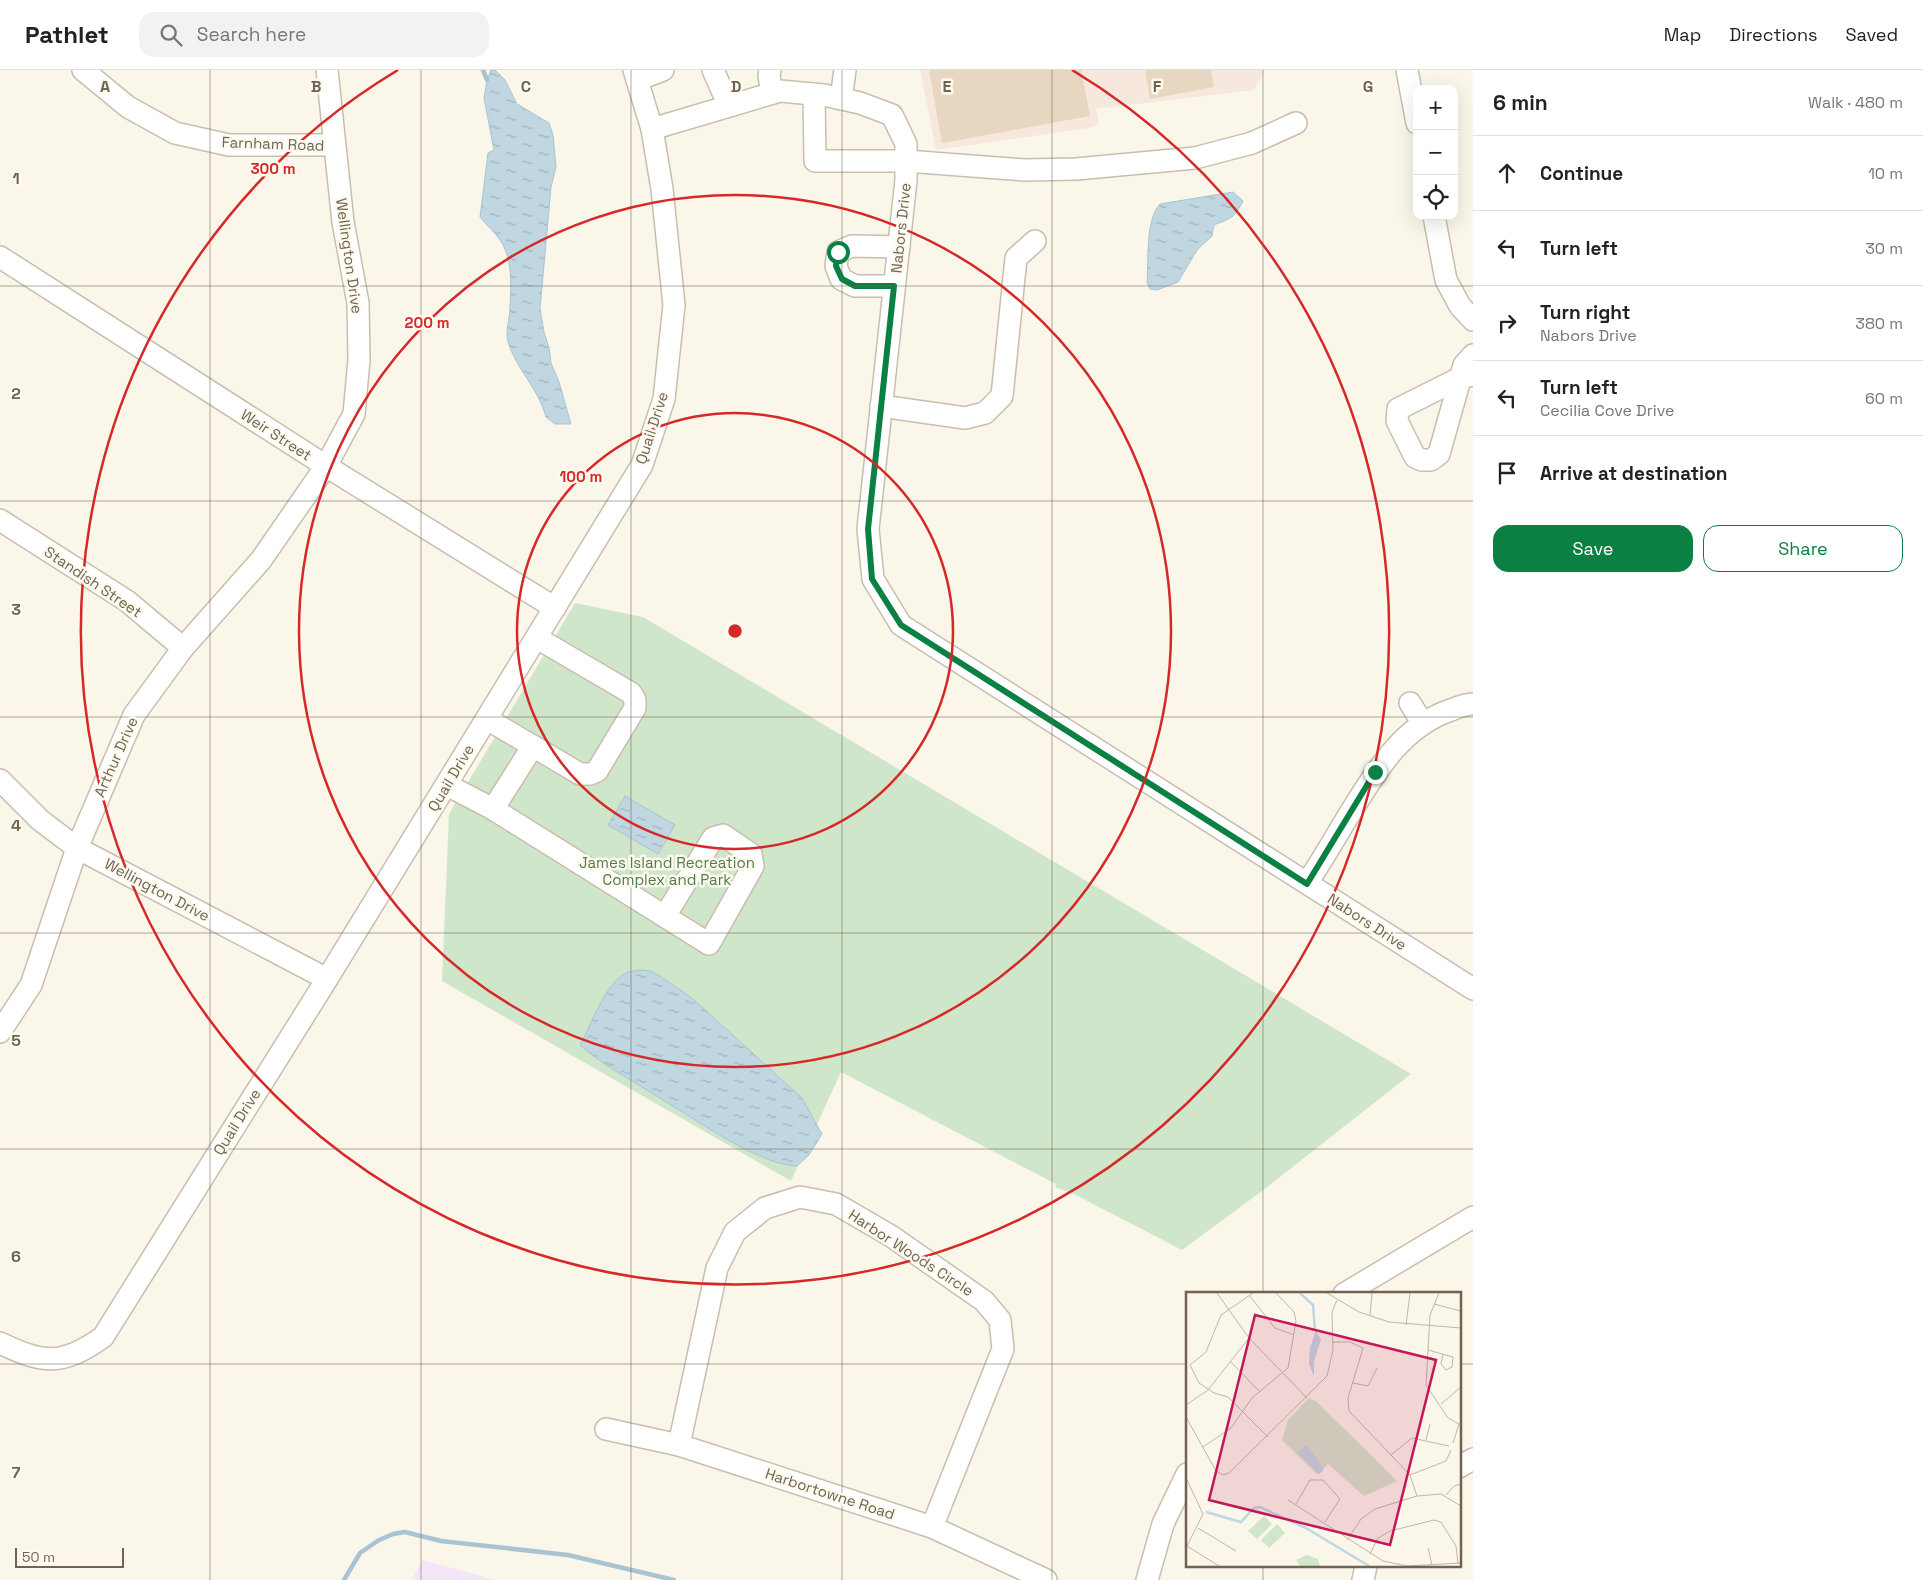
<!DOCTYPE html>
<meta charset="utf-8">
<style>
body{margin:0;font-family:"Space Grotesk",sans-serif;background:#f2f2f2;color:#222}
.controls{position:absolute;right:15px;top:15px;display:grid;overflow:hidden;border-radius:10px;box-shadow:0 5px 20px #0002}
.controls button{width:45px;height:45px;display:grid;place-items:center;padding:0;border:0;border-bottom:1px solid #e0e0e0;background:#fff;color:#222;font:25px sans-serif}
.scale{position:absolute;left:15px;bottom:12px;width:109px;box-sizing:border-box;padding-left:5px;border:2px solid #726250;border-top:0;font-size:14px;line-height:18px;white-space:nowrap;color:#726250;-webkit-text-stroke:4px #fdfaf0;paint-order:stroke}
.stop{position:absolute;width:15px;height:15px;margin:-11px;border:4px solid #0b8043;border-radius:50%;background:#fff}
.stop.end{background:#0b8043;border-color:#fff;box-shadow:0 1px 5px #0008}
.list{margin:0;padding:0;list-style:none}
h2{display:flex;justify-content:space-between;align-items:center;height:65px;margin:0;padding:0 20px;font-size:21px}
h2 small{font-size:16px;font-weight:400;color:#767676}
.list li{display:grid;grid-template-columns:32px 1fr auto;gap:15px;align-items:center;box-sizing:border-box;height:75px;padding:0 20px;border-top:1px solid #e0e0e0}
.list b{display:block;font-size:19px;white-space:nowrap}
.list p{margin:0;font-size:16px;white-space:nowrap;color:#767676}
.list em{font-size:16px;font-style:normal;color:#767676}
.actions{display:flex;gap:10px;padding:15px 20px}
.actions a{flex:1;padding:11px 0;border:1px solid #0b8043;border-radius:15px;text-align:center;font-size:18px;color:#0b8043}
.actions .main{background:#0b8043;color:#fff}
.icon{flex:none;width:28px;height:28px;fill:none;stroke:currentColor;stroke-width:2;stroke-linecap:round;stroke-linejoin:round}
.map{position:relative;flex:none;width:1473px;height:1510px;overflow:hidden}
header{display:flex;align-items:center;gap:30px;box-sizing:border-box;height:70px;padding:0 25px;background:#fff;border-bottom:1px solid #e0e0e0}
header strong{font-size:24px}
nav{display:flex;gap:28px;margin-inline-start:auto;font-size:18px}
.search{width:350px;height:45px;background:#f2f2f2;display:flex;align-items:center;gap:12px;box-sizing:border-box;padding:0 18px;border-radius:15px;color:#767676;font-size:19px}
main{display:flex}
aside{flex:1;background:#fff}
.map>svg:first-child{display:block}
.commercial{fill:#f6e8dc}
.education{fill:#f3e6f7}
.green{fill:#d0e6ca}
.water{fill:url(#water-ripples);stroke:#a8c4d2}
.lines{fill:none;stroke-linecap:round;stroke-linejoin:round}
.stream{stroke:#a8c4d2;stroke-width:4.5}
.building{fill:#e7d6c0}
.minor-casing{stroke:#c8beae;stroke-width:24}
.minor{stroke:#fff;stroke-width:21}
.route{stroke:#0b8043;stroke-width:6}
.grid{fill:none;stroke:#726250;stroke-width:1;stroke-opacity:0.55}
.ring{fill:none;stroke:#d62828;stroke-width:2.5}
.labels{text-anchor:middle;stroke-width:5;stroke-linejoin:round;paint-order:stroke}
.street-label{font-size:15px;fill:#726250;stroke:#fdfaf0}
.park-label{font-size:15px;fill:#537b4d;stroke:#fdfaf0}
.inset-river{fill:none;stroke:#c0d7e2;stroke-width:2.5}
.inset-road{fill:none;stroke:#c0b7a7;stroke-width:1}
.view{fill:#c2185b;fill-opacity:0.15;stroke:#c2185b;stroke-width:2.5}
.inset-edge{fill:none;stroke:#726250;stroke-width:2.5}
.grid-label{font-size:16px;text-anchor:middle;font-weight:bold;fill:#726250;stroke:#fdfaf0;stroke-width:5;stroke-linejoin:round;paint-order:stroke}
.centre{fill:#d62828;stroke:#fdfaf0;stroke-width:2.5}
.ring-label{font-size:15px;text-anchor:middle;font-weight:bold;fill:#d62828;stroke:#fdfaf0;stroke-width:5;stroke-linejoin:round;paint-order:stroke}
</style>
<header>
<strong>Pathlet</strong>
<div class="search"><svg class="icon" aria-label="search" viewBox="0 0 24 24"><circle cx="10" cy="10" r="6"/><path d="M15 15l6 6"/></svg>Search here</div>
<nav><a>Map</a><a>Directions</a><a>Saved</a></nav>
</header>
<main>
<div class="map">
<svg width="1473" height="1510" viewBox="0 0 1473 1510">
<defs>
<pattern id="water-ripples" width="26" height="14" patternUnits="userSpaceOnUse" patternTransform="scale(1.25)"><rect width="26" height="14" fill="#c0d7e2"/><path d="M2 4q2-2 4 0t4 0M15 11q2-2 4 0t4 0" fill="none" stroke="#a0b2ba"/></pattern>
</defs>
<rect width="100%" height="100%" fill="#faf6ea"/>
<polygon class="commercial" points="920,0 1265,0 1254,20 1096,39 1099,52 1095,57 936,80"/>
<polygon class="education" points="422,1490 496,1510 412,1510"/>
<polygon class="green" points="575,533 643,547 1411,1004 1266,1118 1182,1180 1074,1124 1055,1117 1056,1114 841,1002 791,1111 442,911 449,744"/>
<g class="water">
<path d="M491,0H495L505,10L517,34L549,53L553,65L556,97L551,117L540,239L544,262L549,278L551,293L559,312L571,354H555L546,347C539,319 516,299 508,272C505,260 510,249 510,237C511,216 513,189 500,170C495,162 486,155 480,147L488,83L494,80L484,28L487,10Z"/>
<path d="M1233,122L1243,131C1234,149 1231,148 1214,155L1212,166L1197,180L1178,212L1157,220L1150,219L1147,212C1149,190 1145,150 1160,134Z"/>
<polygon points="625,726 675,755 658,784 608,755"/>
<path d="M640,900L651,901L660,906L692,928L802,1028L822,1064L809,1085L797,1096C759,1095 697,1050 663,1030C635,1012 605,997 580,975C591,955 605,915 624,904C629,901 634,901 640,900Z"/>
</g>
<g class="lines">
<g class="stream">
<polyline points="483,0 487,10"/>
<polyline points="344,1510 360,1483 379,1470 393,1464 405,1462 441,1471 568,1485 674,1510"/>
</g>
</g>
<g class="building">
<polygon points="929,0 1081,0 1090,46 942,73"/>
<polygon points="1145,0 1211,0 1214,17 1150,29"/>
</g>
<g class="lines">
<defs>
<g id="minor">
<polyline points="83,0 128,37 175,63 229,75 334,75"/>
<polyline points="713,0 729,36"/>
<polyline points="770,0 769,6 772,23"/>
<polyline points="1407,0 1417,53"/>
<polyline points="637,10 663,0"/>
<polyline points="814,24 815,91 906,91 1025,100 1076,99 1195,88 1252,73 1296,53"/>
<polyline points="841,29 845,0"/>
<polyline points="652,59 780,21 824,25 860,33 892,45 906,74 906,110 868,459 873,509 901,555 1473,919"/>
<polyline points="1434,146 1446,210 1460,236 1473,250"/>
<polyline points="0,187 326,396 555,538"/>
<polyline points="894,216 855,216 841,209 836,196 838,182 852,176 899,177"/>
<polyline points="1473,285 1464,295 1439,384 1431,390 1422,390 1415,387 1397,351 1398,339 1460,308 1473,305"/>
<polyline points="881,336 965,348 985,343 1002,326 1016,188 1035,171"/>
<polyline points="0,450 127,531 183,578"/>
<polyline points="1410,633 1423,654"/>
<polyline points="487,649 580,704 590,704 597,701 635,638 635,630 631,623 537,568"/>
<polyline points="0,710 40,750 77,778 327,909"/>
<polyline points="447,715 493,739 533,676"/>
<polyline points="493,739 709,874 753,796 751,784 723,765 713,768 665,846"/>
<path d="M1307,813C1321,792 1334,770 1347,748C1374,705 1400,657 1451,640C1458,637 1465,634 1473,634"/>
<polyline points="0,962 31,915 77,778 134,645 183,578 261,490 326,396 354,344 359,290 358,233 343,152 327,0"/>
<polyline points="1344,1224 1473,1147"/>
<path d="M0,1273C44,1294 62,1296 103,1267L327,909L642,395L664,329L674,235L662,119L652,59L634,0"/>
<polyline points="606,1359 679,1375 932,1457 1046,1510"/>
<polyline points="679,1375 717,1198 735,1162 765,1138 800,1127 836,1134 891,1166 984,1231 1000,1250 1003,1279 932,1457"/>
<polyline points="1459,1397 1473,1389"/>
<polyline points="1147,1510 1163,1454 1187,1404"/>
<polyline points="1363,1510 1366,1496"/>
</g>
</defs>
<use href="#minor" class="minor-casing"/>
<use href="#minor" class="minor"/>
</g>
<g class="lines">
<polyline class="route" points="838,182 836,196 842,209 855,216 894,216 868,459 872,509 901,555 1307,814 1375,702"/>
</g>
<path class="grid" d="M210,0V1510M421,0V1510M631,0V1510M842,0V1510M1052,0V1510M1263,0V1224M0,216H1473M0,431H1473M0,647H1473M0,863H1473M0,1079H1473M0,1294H1187M1459,1294H1473M1263,1496V1510"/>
<g class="ring">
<circle cx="735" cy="561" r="218"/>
<circle cx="735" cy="561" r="436"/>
<path d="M1072 0A654 654 0 1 1 398 0"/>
</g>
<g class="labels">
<g class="street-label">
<text transform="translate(273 74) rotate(2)" y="5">Farnham Road</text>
<text transform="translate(901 158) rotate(-84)" y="5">Nabors Drive</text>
<text transform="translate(349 186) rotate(82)" y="5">Wellington Drive</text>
<text transform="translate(652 358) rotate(-72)" y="5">Quail Drive</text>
<text transform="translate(276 365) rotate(33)" y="5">Weir Street</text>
<text transform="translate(93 512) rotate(34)" y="5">Standish Street</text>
<text transform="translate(116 687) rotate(-66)" y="5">Arthur Drive</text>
<text transform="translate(451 708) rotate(-59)" y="5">Quail Drive</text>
<text transform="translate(157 820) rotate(28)" y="5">Wellington Drive</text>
<text transform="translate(1367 852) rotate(33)" y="5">Nabors Drive</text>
<text transform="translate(237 1052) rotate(-58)" y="5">Quail Drive</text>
<text transform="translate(911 1183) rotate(33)" y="5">Harbor Woods Circle</text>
<text transform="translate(830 1424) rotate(18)" y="5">Harbortowne Road</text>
</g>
<g class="park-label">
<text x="667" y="798">James Island Recreation<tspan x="667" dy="17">Complex and Park</tspan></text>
</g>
</g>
<g transform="translate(1186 1222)">
<rect width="275" height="275" fill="#faf6ea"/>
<path d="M123,106L131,110L211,189L178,204L142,172L132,183L96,148L102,128ZM78,224L86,232L71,247L62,239ZM91,232L99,241L83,256L75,248ZM121,263L132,267L134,274H114L110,268Z" fill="#d0e6ca"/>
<path d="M130,38L135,48L128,69V84L123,72L124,56ZM121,153L136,174L137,179L133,182L111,160Z" fill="#c0d7e2"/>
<path class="inset-river" d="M114,1L127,13L129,39M20,220L55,230L68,216L74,215L120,236L183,274"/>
<path class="inset-road" d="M31,1L63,46L121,106M67,1L35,23L20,60L4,73L13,91L28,101L42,105L82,145M141,1L173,20L203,30L275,36M253,1L244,23L240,93L262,126L275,133M63,3L89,36L108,43M248,12L275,19M184,24L186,1M220,33L224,1M147,50H164L177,56L162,106L163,119L224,183L231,204M242,58L267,65L266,75L260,78L255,72L257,62M44,69L74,100M167,91L182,94L191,76M255,112L275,95M0,113L22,98L63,46M0,125L30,179L37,183L43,181L141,84L147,58L146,20L151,8M240,148L244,132M267,151L273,132M17,155L45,136L66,106L102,76L110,29L108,20L90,1M205,163L226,146L263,154M224,183L260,169L265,158M0,186L17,222L0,256M260,203L268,194L275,192M102,208L197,269L221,274L275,271M110,212L124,188H137L154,207L139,230M12,236L50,259M161,248L175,227L189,217L231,204L255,202L275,214M1,254L33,274M242,256L246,273M184,262L192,246L204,239L248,228L255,230L270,254L272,272"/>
<path class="view" d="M69,23L250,68L204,253L23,208Z"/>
<rect width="275" height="275" class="inset-edge"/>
</g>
<g class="grid-label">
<text x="105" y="22">A</text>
<text x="316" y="22">B</text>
<text x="526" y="22">C</text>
<text x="736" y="22">D</text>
<text x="947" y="22">E</text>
<text x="1157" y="22">F</text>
<text x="1368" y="22">G</text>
<text x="16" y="114">1</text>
<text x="16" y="329">2</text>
<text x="16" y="545">3</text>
<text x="16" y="761">4</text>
<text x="16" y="976">5</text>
<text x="16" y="1192">6</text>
<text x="16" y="1408">7</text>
</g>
<circle cx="735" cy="561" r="8" class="centre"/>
<g class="ring-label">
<text x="273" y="104">300 m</text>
<text x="427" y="258">200 m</text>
<text x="581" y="412">100 m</text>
</g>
</svg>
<div class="controls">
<button>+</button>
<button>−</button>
<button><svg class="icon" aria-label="locate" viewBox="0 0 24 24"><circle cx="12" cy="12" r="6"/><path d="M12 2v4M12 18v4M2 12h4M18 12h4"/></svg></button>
</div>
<div class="scale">50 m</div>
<div class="stop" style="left:838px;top:182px"></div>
<div class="stop end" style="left:1375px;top:702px"></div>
</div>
<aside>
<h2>6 min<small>Walk · 480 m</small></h2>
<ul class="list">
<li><svg class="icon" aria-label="ahead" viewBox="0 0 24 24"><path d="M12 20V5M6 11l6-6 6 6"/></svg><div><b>Continue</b></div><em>10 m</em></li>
<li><svg class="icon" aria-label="left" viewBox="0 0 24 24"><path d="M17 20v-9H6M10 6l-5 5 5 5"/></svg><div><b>Turn left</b></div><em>30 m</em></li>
<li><svg class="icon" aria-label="right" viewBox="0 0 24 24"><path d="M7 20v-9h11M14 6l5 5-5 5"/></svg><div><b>Turn right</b><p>Nabors Drive</p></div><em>380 m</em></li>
<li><svg class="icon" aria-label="left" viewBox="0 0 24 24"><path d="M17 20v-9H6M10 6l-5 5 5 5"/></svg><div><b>Turn left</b><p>Cecilia Cove Drive</p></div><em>60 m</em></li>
<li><svg class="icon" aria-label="arrive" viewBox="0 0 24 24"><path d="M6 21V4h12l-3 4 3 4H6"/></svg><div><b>Arrive at destination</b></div></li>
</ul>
<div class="actions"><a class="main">Save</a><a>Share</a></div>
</aside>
</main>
